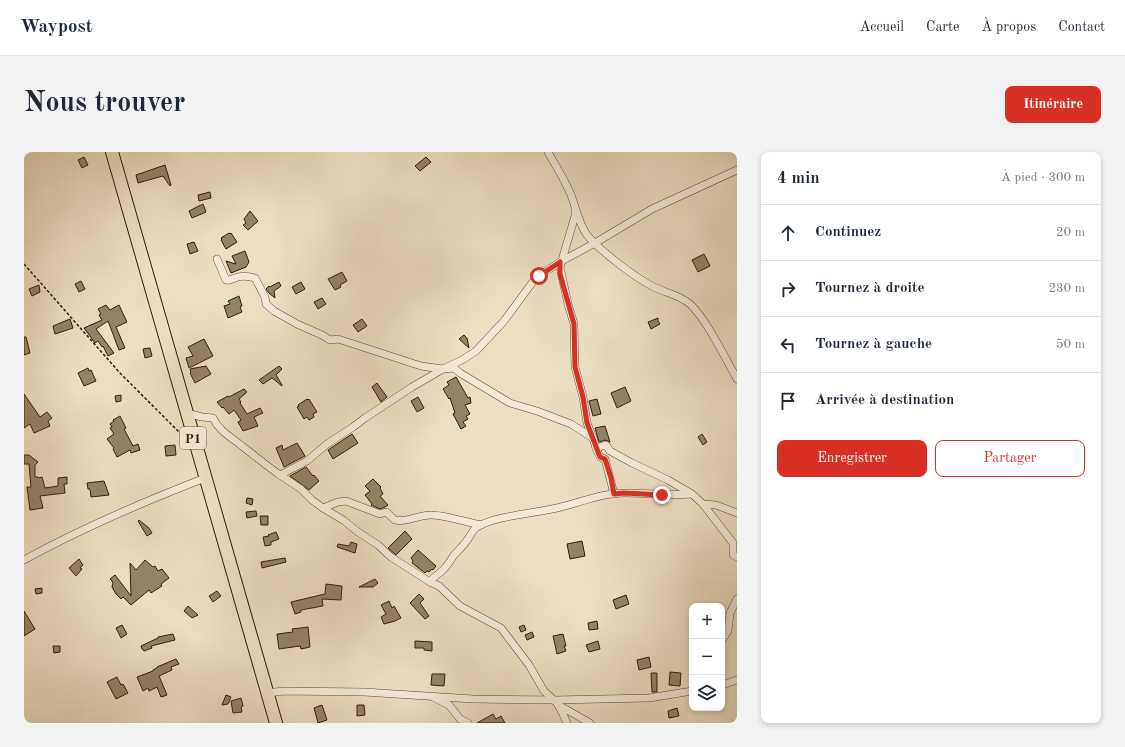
<!DOCTYPE html>
<html lang="fr">
<meta charset="utf-8">
<style>
body{margin:0;font-family:"Old Standard TT",serif;background:#f2f2f3;color:#1f2937}
.controls{position:absolute;right:12px;bottom:12px;display:grid;overflow:hidden;border-radius:8px;box-shadow:0 2px 6px #0003}
.controls button{width:36px;height:36px;display:grid;place-items:center;padding:0;border:0;border-bottom:1px solid #e0e1e3;background:#fff;color:#1f2937;font:20px sans-serif}
.stop{position:absolute;width:12px;height:12px;margin:-9px;border:3px solid #d93025;border-radius:50%;background:#fff}
.stop.end{background:#d93025;border-color:#fff;box-shadow:0 1px 4px #0008}
.list{margin:0;padding:0;list-style:none}
h2{display:flex;justify-content:space-between;align-items:center;height:52px;margin:0;padding:0 16px;font-size:17px}
h2 small{font-size:13px;font-weight:400;color:#747a83}
.list li{display:grid;grid-template-columns:26px 1fr auto;gap:12px;align-items:center;box-sizing:border-box;height:56px;padding:0 16px;border-top:1px solid #e0e1e3}
.list b{display:block;font-size:15px;white-space:nowrap}
.list em{font-size:13px;font-style:normal;color:#747a83}
.actions{display:flex;gap:8px;padding:12px 16px}
.actions a{flex:1;padding:9px 0;border:1px solid #d93025;border-radius:8px;text-align:center;font-size:14px;color:#d93025}
.actions .main{background:#d93025;color:#fff}
.icon{flex:none;width:22px;height:22px;fill:none;stroke:currentColor;stroke-width:2;stroke-linecap:round;stroke-linejoin:round}
.map{position:relative;flex:none;width:713px;height:571px;overflow:hidden;border-radius:8px}
header{display:flex;align-items:center;gap:24px;box-sizing:border-box;height:56px;padding:0 20px;background:#fff;border-bottom:1px solid #e0e1e3}
header strong{font-size:19px}
nav{display:flex;gap:22px;margin-inline-start:auto;font-size:14px}
.intro{display:flex;align-items:center;justify-content:space-between;box-sizing:border-box;height:96px;padding:0 24px}
h1{margin:0;font-size:28px}
.button{padding:10px 18px;border-radius:8px;background:#d93025;color:#fff;font-size:14px;font-weight:700}
main{display:flex;gap:24px;padding:0 24px}
aside{flex:1;background:#fff;border-radius:8px;box-shadow:0 2px 6px #0003}
.map>svg:first-child{display:block}
.building{fill:#938366;stroke:#332003}
.lines{fill:none;stroke-linecap:round;stroke-linejoin:round}
.street-casing{stroke:#615032;stroke-width:8}
.primary-casing{stroke:#332003;stroke-width:14}
.path{stroke:#332003;stroke-width:1.5;stroke-dasharray:3 2;stroke-linecap:butt}
.street{stroke:#f2ead7;stroke-width:7}
.primary{stroke:#ebdec1;stroke-width:12}
.route{stroke:#d93025;stroke-width:5}
.labels{text-anchor:middle;stroke-width:3;stroke-linejoin:round;paint-order:stroke}
.shield{fill:#f2ead7;stroke:#6c5d43;stroke-width:1}
.shield-label{font-size:13px;font-weight:bold;fill:#332003}
</style>
<header>
<strong>Waypost</strong>
<nav><a>Accueil</a><a>Carte</a><a>À propos</a><a>Contact</a></nav>
</header>
<div class="intro"><h1>Nous trouver</h1><a class="button">Itinéraire</a></div>
<main>
<div class="map">
<svg width="713" height="571" viewBox="0 0 713 571">
<rect width="100%" height="100%" fill="#ebdec1"/>
<filter id="stains"><feTurbulence type="fractalNoise" baseFrequency=".005" numOctaves="4"/><feColorMatrix values="0 0 0 0 .2 0 0 0 0 .09 0 0 0 0 .02 0 0 0 .5 -.17"/></filter>
<radialGradient id="worn" r=".72"><stop offset=".6" stop-color="#630" stop-opacity="0"/><stop offset="1" stop-color="#630" stop-opacity=".3"/></radialGradient>
<g class="building">
<polygon points="60,5 64,13 58,16 54,8"/>
<polygon points="402,5 407,10 396,19 391,14"/>
<polygon points="141,13 147,33 146,34 139,24 114,31 112,23"/>
<polygon points="186,40 187,46 175,49 174,43"/>
<polygon points="179,52 182,60 168,66 165,59"/>
<polygon points="226,59 234,69 224,78 219,73 222,71 220,67"/>
<polygon points="205,81 206,82 207,81 213,90 202,97 197,88 198,87 197,86"/>
<polygon points="170,90 174,99 166,102 163,92"/>
<polygon points="221,99 225,110 222,115 207,121 202,109 212,112 208,104"/>
<polygon points="680,102 686,114 674,120 668,108"/>
<polygon points="318,120 323,129 316,133 317,135 311,138 304,127"/>
<polygon points="57,129 61,137 55,140 51,132"/>
<polygon points="255,130 257,134 250,139 251,146 245,141 242,137 245,134 246,135"/>
<polygon points="277,130 281,137 272,142 268,135"/>
<polygon points="15,133 16,140 8,144 5,137"/>
<polygon points="215,144 218,154 216,155 218,160 204,166 200,154 206,152 204,149"/>
<polygon points="298,146 302,152 294,157 290,150"/>
<polygon points="82,153 86,158 95,153 103,170 92,175 101,196 95,198 84,169 72,177 90,201 84,204 79,194 78,195 74,189 71,191 60,176 78,168 75,163 77,162 74,157"/>
<polygon points="634,166 634,169 636,172 627,177 624,170"/>
<polygon points="46,167 49,176 31,182 29,174"/>
<polygon points="338,167 343,174 334,180 329,173"/>
<polygon points="440,183 443,186 445,196 435,187"/>
<polygon points="0,185 2,185 6,201 0,203"/>
<polygon points="180,187 189,204 165,216 162,206 169,204 164,195"/>
<polygon points="126,196 128,204 121,206 119,197"/>
<polygon points="182,214 187,222 171,231 166,221 167,220 166,217"/>
<polygon points="255,214 258,217 252,223 258,233 258,234 248,226 239,232 235,228"/>
<polygon points="64,216 65,219 67,218 72,229 60,234 54,221"/>
<polygon points="432,225 444,246 446,245 447,251 441,253 446,262 442,264 444,267 439,270 442,274 437,277 429,262 431,261 426,246 425,247 419,237 425,233 423,230"/>
<polygon points="353,231 363,245 357,250 348,235"/>
<polygon points="601,235 607,249 593,256 587,241"/>
<polygon points="220,237 223,240 215,247 217,250 216,251 223,262 236,256 239,261 230,265 234,274 219,279 214,270 217,268 210,258 205,262 199,255 198,256 193,250 204,244 205,245"/>
<polygon points="0,242 16,265 23,260 28,266 24,269 26,274 10,281 6,272 0,276"/>
<polygon points="97,243 97,249 92,250 91,244"/>
<polygon points="394,245 400,256 393,260 387,249"/>
<polygon points="283,247 284,248 285,247 293,260 289,262 290,265 285,268 283,265 280,267 273,255 275,254 274,253"/>
<polygon points="573,247 577,262 569,264 565,249"/>
<polygon points="96,264 102,276 100,277 109,294 114,292 116,298 107,301 106,298 93,305 89,297 90,296 83,287 90,282 86,276 88,275 86,272 90,269 89,268"/>
<polygon points="581,274 586,290 581,288 575,290 571,276"/>
<polygon points="328,282 334,291 309,307 304,298"/>
<polygon points="678,282 683,290 679,293 674,285"/>
<polygon points="273,291 281,304 260,315 252,296 258,293 259,298"/>
<polygon points="151,293 152,303 142,304 141,294"/>
<polygon points="0,303 5,303 14,310 11,313 11,325 14,325 15,326 18,325 21,336 34,334 34,326 43,325 43,332 40,332 41,341 16,344 19,356 6,358 3,335 7,335 5,312 0,312"/>
<polygon points="282,315 289,324 290,323 295,329 285,338 266,324"/>
<polygon points="349,327 357,335 356,336 359,342 356,344 364,353 361,355 356,357 347,353 348,352 341,343 346,339 341,334"/>
<polygon points="80,329 85,343 67,345 66,337 64,337 63,331"/>
<polygon points="223,346 229,347 228,353 222,351"/>
<polygon points="232,359 233,364 223,366 222,360"/>
<polygon points="236,364 244,364 244,373 237,373"/>
<polygon points="115,368 125,376 128,381 123,384 114,369"/>
<polygon points="381,379 388,387 372,403 364,396"/>
<polygon points="252,380 255,387 247,390 247,393 241,394 239,385 245,384 244,383"/>
<polygon points="558,389 561,404 546,407 543,392"/>
<polygon points="327,390 333,392 331,401 313,395 314,392 325,394"/>
<polygon points="394,398 412,414 409,418 408,417 405,420 403,419 401,421 388,411 389,409 387,406"/>
<polygon points="261,406 262,410 238,416 237,410"/>
<polygon points="55,407 59,413 56,416 58,417 52,424 45,416"/>
<polygon points="121,408 129,415 131,414 134,419 138,417 145,426 137,432 138,434 127,441 125,438 107,453 99,445 97,447 92,442 88,435 89,430 86,427 91,423 107,444 106,411 112,418"/>
<polygon points="351,427 354,431 349,435 335,435"/>
<polygon points="302,432 318,434 317,448 298,447 299,454 277,458 277,460 271,462 267,450 301,442"/>
<polygon points="18,436 18,441 12,442 11,437"/>
<polygon points="193,439 197,444 189,450 185,444"/>
<polygon points="395,442 400,447 396,451 405,464 401,467 386,451"/>
<polygon points="602,443 605,452 592,457 589,448"/>
<polygon points="365,449 368,456 370,454 377,466 371,469 360,472 357,465 362,462 357,453"/>
<polygon points="164,454 174,463 168,466 160,459"/>
<polygon points="0,459 11,477 0,484"/>
<polygon points="573,469 574,477 565,478 564,471"/>
<polygon points="98,473 103,482 97,486 92,476"/>
<polygon points="500,473 502,478 497,480 495,475"/>
<polygon points="284,475 286,495 277,497 276,494 255,497 253,482 269,480 268,477"/>
<polygon points="508,480 510,485 503,488 501,483"/>
<polygon points="149,482 151,488 127,494 128,496 120,499 118,497 117,494 134,486 134,485"/>
<polygon points="539,482 542,494 540,494 542,499 533,502 529,484"/>
<polygon points="391,489 408,490 408,499 400,498 400,496 391,496"/>
<polygon points="574,489 576,497 565,500 562,493"/>
<polygon points="29,494 36,494 36,500 30,501"/>
<polygon points="625,505 627,515 615,518 613,508"/>
<polygon points="152,507 155,512 147,515 148,518 135,524 143,543 137,545 133,535 125,539 124,536 119,539 113,525 129,519 129,518 133,516 133,515"/>
<polygon points="646,520 657,521 656,534 645,533"/>
<polygon points="627,521 633,521 633,540 628,540"/>
<polygon points="408,522 421,522 420,534 407,533"/>
<polygon points="93,525 97,533 99,532 104,541 92,547 83,530"/>
<polygon points="202,543 207,545 204,552 198,553"/>
<polygon points="217,546 219,554 217,555 218,560 209,561 207,549"/>
<polygon points="298,553 303,568 294,571 290,556"/>
<polygon points="333,553 340,553 341,563 333,564"/>
<polygon points="653,556 655,564 645,566 644,559"/>
<polygon points="469,562 472,567 477,564 481,571 453,571"/>
</g>
<g class="lines">
<defs>
<g id="street">
<path d="M524,0C532,14 541,28 547,43C552,56 555,72 563,83C575,98 613,127 630,135C642,141 656,143 666,152C683,168 701,206 713,227"/>
<polyline points="551,57 551,64 536,115 544,152 550,172 551,215 559,245 563,271 569,286"/>
<path d="M193,107L202,128C206,129 207,127 211,126C218,123 224,124 231,126L241,145L242,152L250,159L273,172L298,183L306,188L314,187L397,214L419,217L430,216L436,221L486,251L513,259L547,272L569,286L572,296L582,293L586,299L608,311L644,328L668,342L679,352L692,353L713,361"/>
<path d="M162,261L178,265L189,266C195,279 207,285 218,294C231,304 243,314 256,323L283,309L303,292L329,275L341,266L388,235L419,217L438,208L452,199L480,169L508,131L515,124L536,110L571,91L628,57L713,18"/>
<polyline points="572,296 576,305 581,307 590,342"/>
<polyline points="256,323 277,337 288,348 299,356 319,368 334,380 354,393 367,405 406,430 415,434 436,454 477,476 505,513 520,539 536,554 566,571"/>
<polyline points="679,352 709,391 709,403 713,405"/>
<path d="M299,356L314,350L322,349L356,362L362,360C365,362 368,366 371,368C381,371 397,362 408,363C425,364 441,370 457,373"/>
<path d="M0,408C58,376 119,350 181,326"/>
<path d="M406,430C410,424 415,422 419,418C424,413 427,408 430,403C435,398 440,393 444,387C447,383 449,377 453,375C471,364 511,361 533,356C555,351 577,341 601,341C623,341 645,344 667,342"/>
<polyline points="698,488 704,479 706,461 713,447"/>
<polyline points="698,533 713,528"/>
<polyline points="243,541 260,539 340,540 449,547 530,548 625,546 668,539"/>
<polyline points="409,545 425,553 436,567 444,571"/>
<polyline points="534,553 538,560 543,571"/>
</g>
<polyline id="primary" points="88,0 252,571"/>
</defs>
<use href="#street" class="street-casing"/>
<use href="#primary" class="primary-casing"/>
<polyline class="path" points="0,112 95,220 160,285"/>
<use href="#street" class="street"/>
<use href="#primary" class="primary"/>
</g>
<g class="lines">
<polyline class="route" points="515,124 536,110 536,122 550,172 551,215 559,245 563,271 576,305 581,307 587,326 590,342 600,341 638,343"/>
</g>
<g class="labels">
<rect class="shield" x="156" y="275" width="26" height="22" rx="3"/>
<g class="shield-label">
<text x="169" y="291">P1</text>
</g>
</g>
<rect width="100%" height="100%" filter="url(#stains)"/>
<rect width="100%" height="100%" fill="url(#worn)"/>
</svg>
<div class="controls">
<button>+</button>
<button>−</button>
<button><svg class="icon" aria-label="layers" viewBox="0 0 24 24"><path d="M12 4l9 5-9 5-9-5zM3 14l9 5 9-5"/></svg></button>
</div>
<div class="stop" style="left:515px;top:124px"></div>
<div class="stop end" style="left:638px;top:343px"></div>
</div>
<aside>
<h2>4 min<small>À pied · 300 m</small></h2>
<ul class="list">
<li><svg class="icon" aria-label="ahead" viewBox="0 0 24 24"><path d="M12 20V5M6 11l6-6 6 6"/></svg><div><b>Continuez</b></div><em>20 m</em></li>
<li><svg class="icon" aria-label="right" viewBox="0 0 24 24"><path d="M7 20v-9h11M14 6l5 5-5 5"/></svg><div><b>Tournez à droite</b></div><em>230 m</em></li>
<li><svg class="icon" aria-label="left" viewBox="0 0 24 24"><path d="M17 20v-9H6M10 6l-5 5 5 5"/></svg><div><b>Tournez à gauche</b></div><em>50 m</em></li>
<li><svg class="icon" aria-label="arrive" viewBox="0 0 24 24"><path d="M6 21V4h12l-3 4 3 4H6"/></svg><div><b>Arrivée à destination</b></div></li>
</ul>
<div class="actions"><a class="main">Enregistrer</a><a>Partager</a></div>
</aside>
</main>
